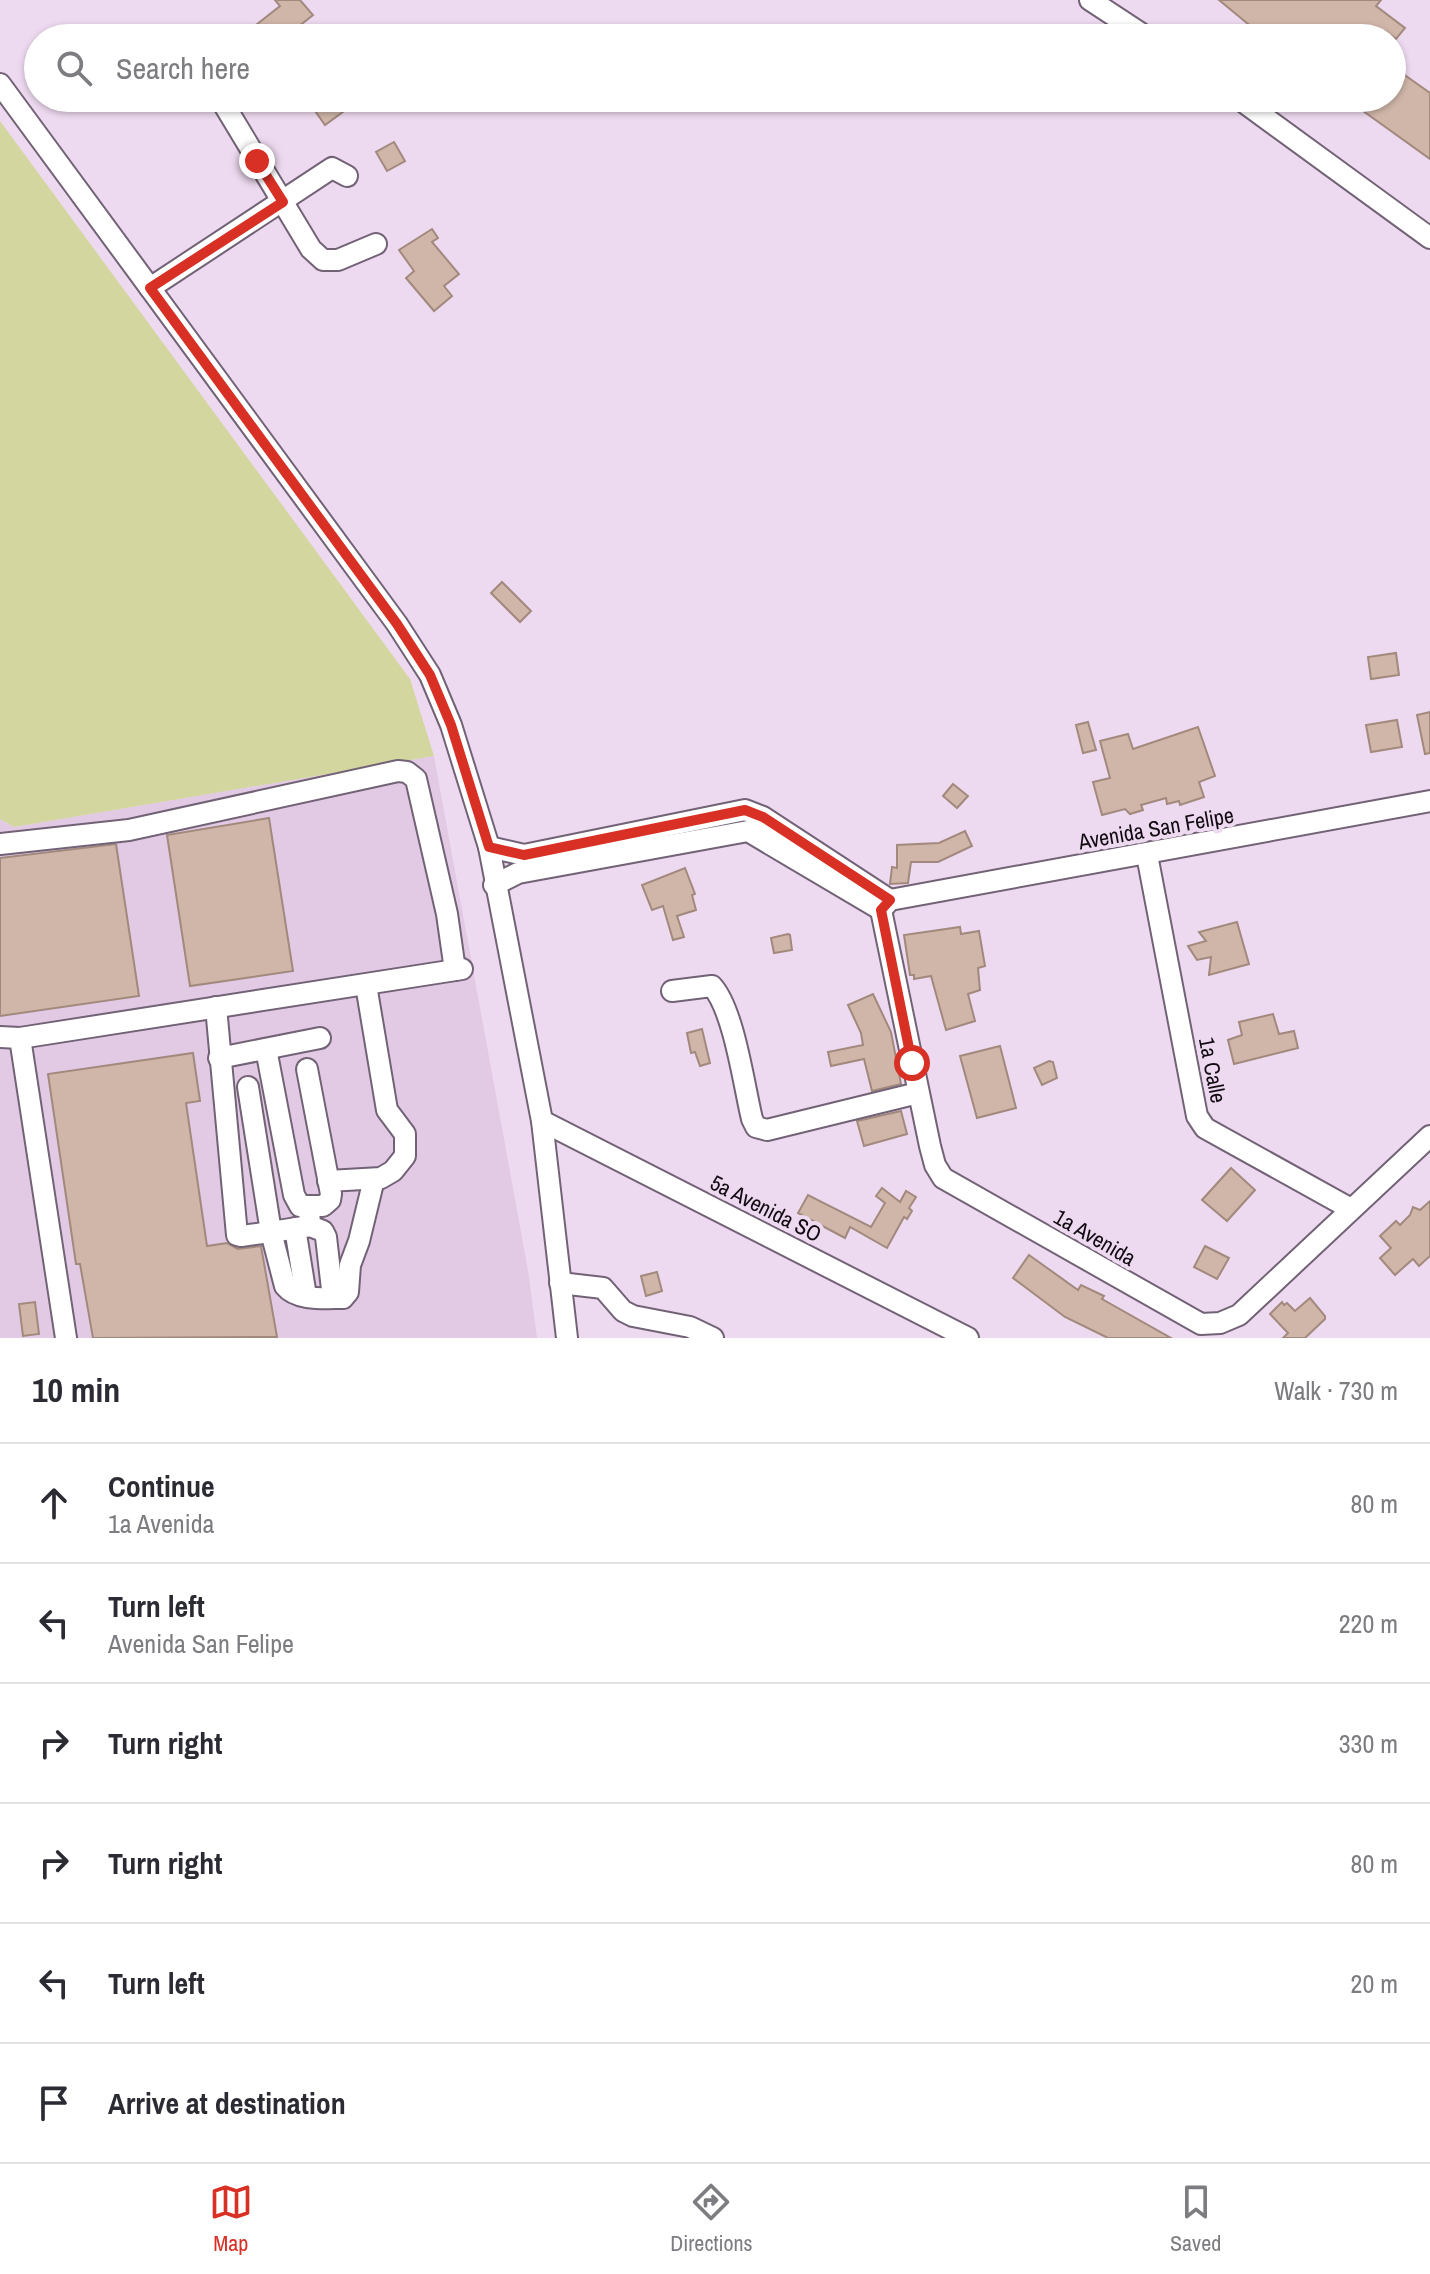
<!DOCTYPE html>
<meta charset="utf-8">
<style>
body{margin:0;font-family:"Archivo Narrow",sans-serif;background:#f2f2f3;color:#2b2b33}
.stop{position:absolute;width:24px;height:24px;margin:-18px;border:6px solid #d93025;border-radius:50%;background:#fff}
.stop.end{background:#d93025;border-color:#fff;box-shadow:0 2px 8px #0008}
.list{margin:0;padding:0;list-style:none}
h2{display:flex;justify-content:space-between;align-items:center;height:104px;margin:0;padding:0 32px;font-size:34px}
h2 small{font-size:26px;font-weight:400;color:#7c7c81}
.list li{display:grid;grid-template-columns:52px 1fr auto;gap:24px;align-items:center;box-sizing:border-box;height:120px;padding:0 32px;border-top:2px solid #e1e1e2}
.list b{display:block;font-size:30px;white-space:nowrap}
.list p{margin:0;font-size:26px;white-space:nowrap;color:#7c7c81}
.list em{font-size:26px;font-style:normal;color:#7c7c81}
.icon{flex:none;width:44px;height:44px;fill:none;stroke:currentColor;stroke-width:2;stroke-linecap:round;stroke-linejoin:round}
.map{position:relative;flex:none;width:1430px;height:1338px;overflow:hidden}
.search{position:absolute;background:#fff;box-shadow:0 2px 6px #0004;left:24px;right:24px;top:24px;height:88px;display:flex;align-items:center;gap:20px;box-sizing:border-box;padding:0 28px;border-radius:44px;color:#7c7c81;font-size:30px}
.sheet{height:824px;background:#fff}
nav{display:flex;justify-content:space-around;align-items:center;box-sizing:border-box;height:112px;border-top:2px solid #e1e1e2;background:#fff;font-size:22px;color:#7c7c81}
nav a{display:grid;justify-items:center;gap:4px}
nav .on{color:#d93025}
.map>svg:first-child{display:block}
.built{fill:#e2cae5}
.green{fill:#d3d69f}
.building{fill:#d0b6a9;stroke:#a2897d;stroke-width:2}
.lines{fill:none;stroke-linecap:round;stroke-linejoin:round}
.minor-casing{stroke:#726275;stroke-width:24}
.minor{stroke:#fff;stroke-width:20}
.route{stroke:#d93025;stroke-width:10}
.labels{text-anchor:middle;stroke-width:8;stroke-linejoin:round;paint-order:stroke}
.street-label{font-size:22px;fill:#120b12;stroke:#eedaf0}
</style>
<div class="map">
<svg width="1430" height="1338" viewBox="0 0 1430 1338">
<rect width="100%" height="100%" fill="#eedaf0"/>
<polygon class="built" points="434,756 528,1270 537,1338 0,1338 0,819 14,827"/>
<polygon class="green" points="0,121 410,679 434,756 14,827 0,819"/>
<g class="building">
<polygon points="275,0 300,0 313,15 284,38 259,38 252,28 280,6"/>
<polygon points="1219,0 1381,0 1376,6 1405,28 1396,39 1385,31 1379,38 1265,38"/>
<polygon points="1392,66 1430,93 1430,159 1345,98 1392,98"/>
<polygon points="306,98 345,98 351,106 325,125"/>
<polygon points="394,142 405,161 387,171 376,152"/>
<polygon points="432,229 438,238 432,242 459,274 444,286 452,296 434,311 406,278 414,271 399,250"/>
<polygon points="502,582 531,611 520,622 491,593"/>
<polygon points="1396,653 1399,675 1371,679 1368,657"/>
<polygon points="1430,712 1430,753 1425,754 1417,715"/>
<polygon points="1397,720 1402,747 1371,752 1366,725"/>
<polygon points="1088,722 1096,750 1083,753 1076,725"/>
<polygon points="1198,727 1215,776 1199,782 1204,797 1180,805 1179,801 1167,804 1166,798 1141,805 1143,810 1130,814 1125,809 1102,815 1093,782 1110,778 1100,741 1128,734 1133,749"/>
<polygon points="953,784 968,796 957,808 943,796"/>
<polygon points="269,818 293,971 190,986 167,835"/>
<polygon points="965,831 972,846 938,862 911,862 908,883 890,884 892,867 897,868 897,845 939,843"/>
<polygon points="116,844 139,996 0,1016 0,858"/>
<polygon points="685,868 695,894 692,895 696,910 677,916 684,937 673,940 663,906 652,910 642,885"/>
<polygon points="1237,922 1249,964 1209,975 1211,957 1197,960 1188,946 1206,941 1199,932"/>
<polygon points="960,927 961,934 979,931 985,966 978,968 980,990 968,994 975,1021 946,1030 931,976 914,979 914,975 910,975 904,935"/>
<polygon points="788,934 790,935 792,950 774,953 771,938"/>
<polygon points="873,994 891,1032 901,1084 872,1091 864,1059 831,1066 828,1052 863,1045 861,1033 848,1005"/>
<polygon points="1273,1014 1279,1034 1294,1031 1298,1048 1234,1064 1228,1040 1242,1035 1239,1022"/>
<polygon points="702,1029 710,1063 700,1066 695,1052 691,1053 687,1033"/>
<polygon points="1000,1046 1016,1108 977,1118 960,1056"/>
<polygon points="193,1053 200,1101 186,1103 207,1246 227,1243 238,1249 261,1246 277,1337 93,1338 80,1264 76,1264 48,1074"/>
<polygon points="1049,1061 1053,1062 1057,1078 1042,1085 1034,1068"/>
<polygon points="901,1111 907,1134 864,1146 857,1121"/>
<polygon points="1231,1168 1255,1190 1227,1221 1202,1200"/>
<polygon points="882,1188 900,1202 906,1191 916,1197 909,1208 912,1211 907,1219 904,1217 887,1248 850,1227 845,1238 798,1213 808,1195 871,1227 885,1203 876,1196"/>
<polygon points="1430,1201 1430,1256 1419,1266 1413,1259 1395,1275 1380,1258 1391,1248 1380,1236 1396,1221 1400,1225 1410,1215 1413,1207 1420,1210"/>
<polygon points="1205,1246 1229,1258 1217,1279 1194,1267"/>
<polygon points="1029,1255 1078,1290 1081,1285 1104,1296 1102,1299 1171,1338 1108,1338 1065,1317 1013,1278"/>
<polygon points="657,1272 662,1291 646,1296 641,1276"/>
<polygon points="1310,1298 1325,1316 1325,1319 1305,1338 1283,1338 1288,1333 1270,1314 1282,1302 1284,1305 1287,1303 1295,1311"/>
<polygon points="35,1302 39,1334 23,1336 19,1304"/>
</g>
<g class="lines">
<defs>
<g id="minor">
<polyline points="1090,0 1148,38"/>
<polyline points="0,84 397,624 430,675 451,725 489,847 542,1121 567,1338"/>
<polyline points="220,98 311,249 323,260 338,260 376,244"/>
<polyline points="1238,98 1430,238"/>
<polyline points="150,288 332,168 347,176"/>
<polyline points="0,844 129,830 398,771 407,772 416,779 447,914 455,970"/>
<polyline points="489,847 524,855 745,810 763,817 890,900"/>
<polyline points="1147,855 1197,1116 1205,1128 1351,1209"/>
<polyline points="494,885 518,873 748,831 878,908"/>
<polyline points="881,910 930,1146 935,1165 943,1178 1201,1324 1220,1323 1239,1315 1430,1136"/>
<polyline points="881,910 890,900 1430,801"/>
<path d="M672,991L712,986C734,1010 744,1086 752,1119L756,1127L767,1130L918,1093"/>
<polyline points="216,1007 237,1235 241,1236 271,1232 248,1087"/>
<polyline points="0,1037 20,1038 462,969"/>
<polyline points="20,1038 66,1338"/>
<polyline points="266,1049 294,1195 300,1206 323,1206 330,1200 331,1194 307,1069"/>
<polyline points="219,1058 320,1038"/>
<polyline points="542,1121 968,1338"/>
<polyline points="328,1181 381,1178 393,1171 405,1156 405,1134 387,1110 366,985"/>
<path d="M309,1208L310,1226L271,1232L285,1286C297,1301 325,1298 343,1298L348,1292L350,1265L359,1241L374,1179"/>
<polyline points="310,1226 323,1231 326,1237 333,1298"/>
<polyline points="295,1228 306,1296"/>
<polyline points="560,1283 603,1288 623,1311 633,1316 690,1327 713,1338"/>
</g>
</defs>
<use href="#minor" class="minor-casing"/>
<use href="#minor" class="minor"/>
</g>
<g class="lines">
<polyline class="route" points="257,161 283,202 150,288 397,624 430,675 451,725 489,847 524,855 745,810 763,817 890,900 881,910 912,1063"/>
</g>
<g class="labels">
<g class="street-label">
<text transform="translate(1156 828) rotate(-10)" y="8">Avenida San Felipe</text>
<text transform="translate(1213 1070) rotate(79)" y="8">1a Calle</text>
<text transform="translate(766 1208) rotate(27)" y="8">5a Avenida SO</text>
<text transform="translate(1095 1237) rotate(30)" y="8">1a Avenida</text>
</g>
</g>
</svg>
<div class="stop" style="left:912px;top:1063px"></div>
<div class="stop end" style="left:257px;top:161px"></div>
<div class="search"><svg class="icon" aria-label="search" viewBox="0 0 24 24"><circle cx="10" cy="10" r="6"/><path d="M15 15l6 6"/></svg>Search here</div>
</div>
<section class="sheet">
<h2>10 min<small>Walk · 730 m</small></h2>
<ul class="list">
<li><svg class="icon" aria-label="ahead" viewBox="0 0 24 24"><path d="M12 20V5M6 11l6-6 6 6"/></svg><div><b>Continue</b><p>1a Avenida</p></div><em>80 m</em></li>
<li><svg class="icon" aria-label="left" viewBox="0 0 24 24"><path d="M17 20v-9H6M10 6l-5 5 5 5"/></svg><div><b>Turn left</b><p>Avenida San Felipe</p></div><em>220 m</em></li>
<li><svg class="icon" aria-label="right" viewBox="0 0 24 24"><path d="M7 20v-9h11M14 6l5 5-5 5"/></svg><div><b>Turn right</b></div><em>330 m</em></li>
<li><svg class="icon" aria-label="right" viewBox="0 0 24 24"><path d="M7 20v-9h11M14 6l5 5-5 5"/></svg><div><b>Turn right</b></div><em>80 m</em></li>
<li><svg class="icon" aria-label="left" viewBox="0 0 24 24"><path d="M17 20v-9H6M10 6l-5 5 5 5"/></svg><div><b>Turn left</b></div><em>20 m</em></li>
<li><svg class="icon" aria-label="arrive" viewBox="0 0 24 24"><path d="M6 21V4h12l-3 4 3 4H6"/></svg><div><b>Arrive at destination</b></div></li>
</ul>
</section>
<nav>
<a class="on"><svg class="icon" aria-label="map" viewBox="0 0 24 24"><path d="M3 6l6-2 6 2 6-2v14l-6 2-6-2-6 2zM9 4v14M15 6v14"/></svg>Map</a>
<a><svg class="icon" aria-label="directions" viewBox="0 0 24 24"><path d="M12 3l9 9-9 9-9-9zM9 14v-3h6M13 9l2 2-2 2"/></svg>Directions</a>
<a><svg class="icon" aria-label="saved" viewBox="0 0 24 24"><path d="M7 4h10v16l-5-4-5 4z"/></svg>Saved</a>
</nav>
